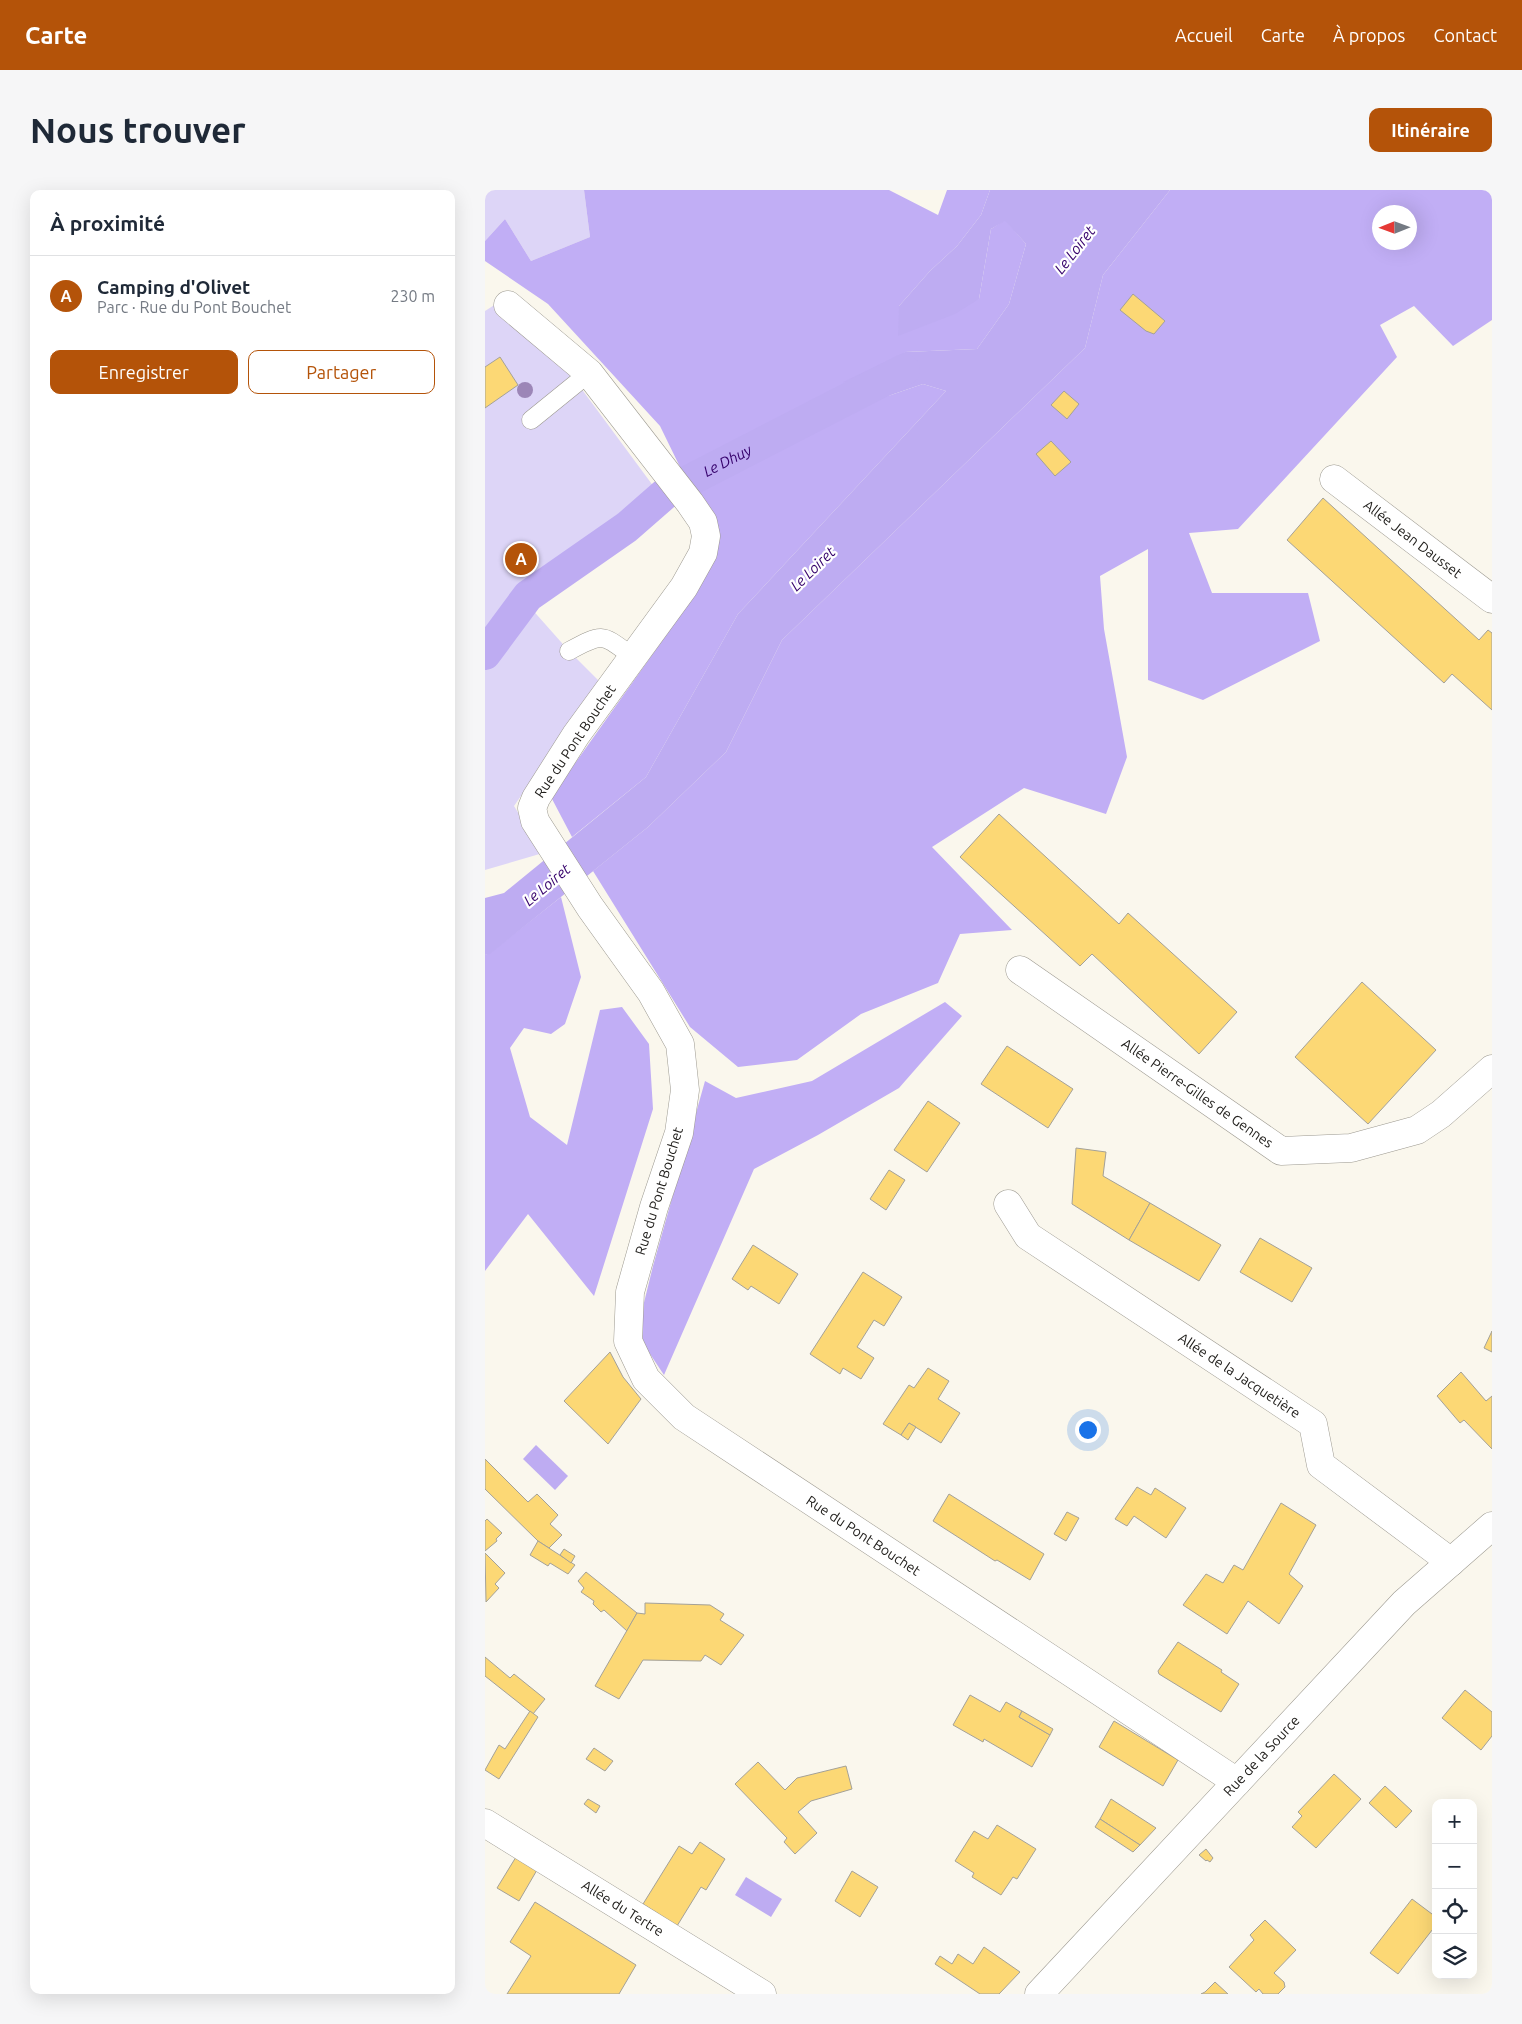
<!DOCTYPE html>
<html lang="fr">
<meta charset="utf-8">
<style>
body{margin:0;font-family:Ubuntu,sans-serif;background:#f6f6f7;color:#1f2937}
.controls{position:absolute;right:15px;bottom:15px;display:grid;overflow:hidden;border-radius:10px;box-shadow:0 5px 20px #0002}
.controls button{width:45px;height:45px;display:grid;place-items:center;padding:0;border:0;border-bottom:1px solid #e0e1e3;background:#fff;color:#1f2937;font:25px sans-serif}
.compass{position:absolute;left:887px;top:15px;width:45px;height:45px;border-radius:50%;background:#fff;box-shadow:0 5px 20px #0002;rotate:269deg}
.you{position:absolute;left:602px;top:1239px;width:18px;height:18px;margin:-12px;border:4px solid #fff;border-radius:50%;background:#1a73e8;box-shadow:0 0 0 8px #1a73e833}
.badge{display:grid;place-items:center;width:32px;height:32px;border-radius:50%;background:#b45309;color:#fff;font-size:16px;font-weight:700}
.pin{position:absolute;translate:-50% -50%;border:2px solid #fff;box-shadow:0 1px 5px #0006}
.list{margin:0;padding:0;list-style:none}
h2{display:flex;justify-content:space-between;align-items:center;height:65px;margin:0;padding:0 20px;font-size:21px}
h2 small{font-size:16px;font-weight:400;color:#747a83}
.list li{display:grid;grid-template-columns:32px 1fr auto;gap:15px;align-items:center;box-sizing:border-box;height:80px;padding:0 20px;border-top:1px solid #e0e1e3}
.list b{display:block;font-size:19px;white-space:nowrap}
.list p{margin:0;font-size:16px;white-space:nowrap;color:#747a83}
.list em{font-size:16px;font-style:normal;color:#747a83}
.actions{display:flex;gap:10px;padding:15px 20px}
.actions a{flex:1;padding:11px 0;border:1px solid #b45309;border-radius:10px;text-align:center;font-size:18px;color:#b45309}
.actions .main{background:#b45309;color:#fff}
.icon{flex:none;width:28px;height:28px;fill:none;stroke:currentColor;stroke-width:2;stroke-linecap:round;stroke-linejoin:round}
.map{position:relative;flex:none;width:1007px;height:1804px;overflow:hidden;border-radius:10px}
header{display:flex;align-items:center;gap:30px;box-sizing:border-box;height:70px;padding:0 25px;background:#b45309;color:#fff}
header strong{font-size:24px}
nav{display:flex;gap:28px;margin-inline-start:auto;font-size:18px}
.intro{display:flex;align-items:center;justify-content:space-between;box-sizing:border-box;height:120px;padding:0 30px}
h1{margin:0;font-size:35px}
.button{padding:12px 22px;border-radius:10px;background:#b45309;color:#fff;font-size:18px;font-weight:700}
main{display:flex;gap:30px;padding:0 30px}
aside{flex:1;background:#fff;border-radius:10px;box-shadow:0 5px 20px #0002}
.map>svg:first-child{display:block}
.green{fill:#ddd5f7}
.forest{fill:#c1aef5;fill-rule:evenodd}
.water{fill:#beacf2}
.lines{fill:none;stroke-linecap:round;stroke-linejoin:round}
.canal{stroke:#beacf2;stroke-width:32}
.building{fill:#fcd875;stroke:#a4a198}
.lane-casing{stroke:#9c9990;stroke-width:19}
.street-casing{stroke:#9c9990;stroke-width:29}
.secondary-casing{stroke:#9c9990;stroke-width:29}
.lane{stroke:#fff;stroke-width:18}
.street{stroke:#fff;stroke-width:28}
.secondary{stroke:#fff;stroke-width:28}
.tree{fill:#9c86b7}
.labels{text-anchor:middle;stroke-width:4.5;stroke-linejoin:round;paint-order:stroke}
.street-label{font-size:14px;fill:#22201d;stroke:#fff}
.water-label{font-size:15px;font-style:italic;fill:#35006b;stroke:#fff}
</style>
<header>
<strong>Carte</strong>
<nav><a>Accueil</a><a>Carte</a><a>À propos</a><a>Contact</a></nav>
</header>
<div class="intro"><h1>Nous trouver</h1><a class="button">Itinéraire</a></div>
<main>
<aside>
<h2>À proximité<small></small></h2>
<ul class="list">
<li><span class="badge">A</span><div><b>Camping d'Olivet</b><p>Parc · Rue du Pont Bouchet</p></div><em>230 m</em></li>
</ul>
<div class="actions"><a class="main">Enregistrer</a><a>Partager</a></div>
</aside>
<div class="map">
<svg width="1007" height="1804" viewBox="0 0 1007 1804">
<rect width="100%" height="100%" fill="#faf7ed"/>
<g class="green">
<polygon points="0,0 99,0 105,47 46,71 20,29 0,51"/>
<polygon points="11,114 70,163 169,297 115,339 29,399 84,461 115,492 29,616 58,663 0,680 0,121"/>
</g>
<g class="forest">
<polygon points="99,0 404,0 453,25 462,0 505,0 496,25 472,56 445,81 414,116 494,109 506,39 520,30 541,54 524,114 492,159 420,162 403,206 438,194 461,201 253,424 161,587 87,647 66,607 204,413 231,359 218,311 195,277 175,236 63,114 0,71 0,51 20,29 46,71 105,47"/>
<path d="M685,0H1007V130L968,156L929,116L895,135L912,167L753,339L704,343L727,403H823L835,451L718,510L663,490V359L615,386L619,439L642,567L621,624L539,598L447,657L527,740L475,744L453,793L376,824L312,870L253,877L205,837L108,681L163,637L241,562L297,450L600,158L618,85ZM894,22H924V52H894Z"/>
<polygon points="76,707 96,787 80,834 66,844 39,838 25,858 45,927 82,955 115,820 137,817 164,854 168,919 109,1106 43,1024 0,1081 0,765 5,763"/>
<polygon points="460,812 477,826 414,898 333,945 269,979 179,1185 159,1155 154,1133 168,1076 220,891 251,908 327,891"/>
</g>
<g class="water">
<polygon points="505,0 685,0 618,85 600,158 297,450 241,562 163,637 5,764 0,765 0,708 19,703 161,587 253,424 461,201 438,194 403,206 358,192 420,162 492,159 524,114 541,54 520,31 506,39 494,109 470,124 413,146 414,116 445,81 472,56 496,25"/>
<polygon points="51,1255 83,1286 70,1300 38,1269"/>
<polygon points="261,1687 297,1709 286,1727 250,1705"/>
</g>
<g class="lines">
<path class="canal" id="s1" d="M0,464L43,406L142,337L182,302L419,180"/>
</g>
<g class="building">
<polygon points="648,104 680,131 669,144 661,141 635,120"/>
<polygon points="15,167 33,195 0,218 0,177"/>
<polygon points="579,201 594,214 582,229 566,215"/>
<polygon points="566,251 586,272 570,286 551,264"/>
<polygon points="838,308 994,450 1003,440 1007,443 1007,520 967,484 959,493 802,350"/>
<polygon points="514,624 634,734 643,723 752,822 714,864 607,764 595,776 475,667"/>
<polygon points="877,792 951,860 883,934 810,867"/>
<polygon points="522,856 588,899 563,938 496,894"/>
<polygon points="443,911 475,933 442,982 409,960"/>
<polygon points="591,958 621,962 618,986 665,1013 644,1050 587,1014"/>
<polygon points="404,980 420,990 401,1020 385,1009"/>
<polygon points="665,1013 736,1055 714,1091 644,1050"/>
<polygon points="775,1048 827,1078 807,1112 755,1082"/>
<polygon points="268,1055 313,1084 294,1114 266,1096 263,1100 247,1089"/>
<polygon points="378,1082 417,1107 399,1136 389,1130 372,1157 389,1168 376,1189 358,1178 355,1184 325,1164"/>
<polygon points="1007,1141 1007,1162 999,1158"/>
<polygon points="125,1162 138,1187 156,1209 123,1254 79,1211"/>
<polygon points="443,1178 464,1191 453,1209 475,1223 456,1253 424,1233 416,1245 398,1234 424,1195 429,1198"/>
<polygon points="976,1182 1001,1211 1007,1206 1007,1259 979,1230 975,1233 952,1206"/>
<polygon points="424,1233 431,1237 423,1250 416,1245"/>
<polygon points="0,1269 43,1312 52,1304 73,1325 65,1334 77,1345 64,1358 53,1351 0,1299"/>
<polygon points="652,1297 666,1305 670,1298 701,1318 681,1348 649,1326 642,1336 630,1329"/>
<polygon points="464,1304 559,1364 545,1390 512,1370 510,1371 448,1331"/>
<polygon points="796,1313 831,1335 804,1384 818,1396 794,1434 763,1411 742,1444 698,1415 721,1384 738,1393 749,1375 758,1380"/>
<polygon points="582,1322 594,1328 581,1351 569,1344"/>
<polygon points="2,1329 17,1343 11,1349 12,1351 0,1361 0,1331"/>
<polygon points="53,1351 90,1375 83,1384 65,1373 63,1376 45,1365"/>
<polygon points="79,1359 90,1366 86,1373 75,1365"/>
<polygon points="0,1363 20,1383 10,1394 14,1398 1,1412"/>
<polygon points="101,1382 152,1423 142,1441 119,1420 116,1422 108,1414 109,1411 96,1402 99,1398 93,1391"/>
<polygon points="160,1413 225,1415 239,1424 235,1430 259,1445 236,1475 220,1465 216,1471 158,1470 134,1509 110,1496 152,1423 160,1424"/>
<polygon points="693,1452 737,1480 736,1482 754,1494 736,1522 674,1484 673,1481"/>
<polygon points="0,1467 25,1488 29,1484 60,1509 48,1524 0,1486"/>
<polygon points="980,1500 1007,1522 1007,1546 996,1560 957,1528"/>
<polygon points="485,1505 515,1522 521,1512 537,1521 534,1527 565,1545 547,1577 499,1549 498,1552 468,1535"/>
<polygon points="45,1521 53,1527 14,1589 0,1580 14,1555 20,1559"/>
<polygon points="537,1521 568,1539 565,1545 534,1527"/>
<polygon points="629,1531 693,1570 678,1596 614,1557"/>
<polygon points="109,1558 128,1571 120,1581 101,1569"/>
<polygon points="273,1572 300,1600 312,1588 361,1576 367,1599 326,1611 313,1622 332,1643 310,1664 299,1652 302,1648 250,1594"/>
<polygon points="849,1584 876,1609 831,1658 807,1637 817,1626 813,1622"/>
<polygon points="900,1596 927,1621 911,1638 884,1613"/>
<polygon points="103,1609 115,1616 111,1623 99,1614"/>
<polygon points="626,1609 671,1638 655,1655 615,1629"/>
<polygon points="615,1629 655,1655 648,1662 610,1637"/>
<polygon points="512,1635 551,1659 532,1689 528,1687 516,1705 487,1687 489,1683 470,1671 489,1641 503,1649"/>
<polygon points="215,1652 240,1669 221,1700 216,1697 192,1736 158,1714 194,1656 207,1664"/>
<polygon points="721,1659 728,1668 725,1672 722,1670 721,1671 714,1665"/>
<polygon points="31,1667 52,1680 34,1711 12,1698"/>
<polygon points="367,1681 393,1697 375,1727 350,1711"/>
<polygon points="927,1709 951,1727 951,1735 913,1784 885,1763"/>
<polygon points="50,1712 151,1775 134,1804 22,1804 46,1766 25,1752"/>
<polygon points="780,1730 811,1760 789,1783 799,1792 800,1797 793,1804 778,1804 774,1799 771,1802 744,1777 769,1750 765,1745"/>
<polygon points="499,1757 535,1782 514,1804 495,1804 450,1774 455,1766 467,1774 473,1764 488,1774"/>
<polygon points="730,1792 743,1804 716,1804 720,1802"/>
</g>
<g class="lines">
<defs>
<g id="lane">
<polyline points="46,230 104,183"/>
<path d="M84,461C119,442 117,444 148,467"/>
</g>
<g id="street">
<path id="s2" d="M23,115L104,183L205,313L218,332L221,346L218,363L199,397L91,545L51,608L47,618L50,631L105,717L166,802L195,854L200,900L194,943L169,1017L145,1102L143,1151L161,1189L199,1227L752,1592"/>
<path id="s3" d="M849,289L1007,409"/>
<path id="s4" d="M535,780L796,961L866,958L932,940L956,924L1007,879"/>
<path id="s5" d="M523,1014L543,1046L828,1234L836,1275L966,1372"/>
<path id="s6" d="M0,1633L277,1804"/>
</g>
<g id="secondary">
<path id="s7" d="M554,1804L919,1413L1007,1336"/>
</g>
</defs>
<use href="#lane" class="lane-casing"/>
<use href="#street" class="street-casing"/>
<use href="#secondary" class="secondary-casing"/>
<use href="#lane" class="lane"/>
<use href="#street" class="street"/>
<use href="#secondary" class="secondary"/>
</g>
<circle class="tree" cx="40" cy="200" r="8"/>
<g class="labels">
<g class="street-label">
<text dy="5" stroke="none"><textPath href="#s3" startOffset="99">Allée Jean Dausset</textPath></text>
<text transform="translate(90 551) rotate(-56)" y="5">Rue du Pont Bouchet</text>
<text dy="5" stroke="none"><textPath href="#s4" startOffset="216">Allée Pierre-Gilles de Gennes</textPath></text>
<text transform="translate(174 1001) rotate(-73)" y="5">Rue du Pont Bouchet</text>
<text dy="5" stroke="none"><textPath href="#s5" startOffset="291">Allée de la Jacquetière</textPath></text>
<text dy="5" stroke="none"><textPath href="#s2" startOffset="1528">Rue du Pont Bouchet</textPath></text>
<text dy="5" stroke="none"><textPath href="#s7" startOffset="326">Rue de la Source</textPath></text>
<text dy="5" stroke="none"><textPath href="#s6" startOffset="162">Allée du Tertre</textPath></text>
</g>
<g class="water-label">
<text transform="translate(590 60) rotate(-52)" y="5">Le Loiret</text>
<text dy="5" stroke="none"><textPath href="#s1" startOffset="314">Le Dhuy</textPath></text>
<text transform="translate(328 379) rotate(-44)" y="5">Le Loiret</text>
<text transform="translate(62 695) rotate(-40)" y="5">Le Loiret</text>
</g>
</g>
</svg>
<div class="controls">
<button>+</button>
<button>−</button>
<button><svg class="icon" aria-label="locate" viewBox="0 0 24 24"><circle cx="12" cy="12" r="6"/><path d="M12 2v4M12 18v4M2 12h4M18 12h4"/></svg></button>
<button><svg class="icon" aria-label="layers" viewBox="0 0 24 24"><path d="M12 4l9 5-9 5-9-5zM3 14l9 5 9-5"/></svg></button>
</div>
<svg class="compass" viewBox="-18 -18 36 36"><path d="M0-13l5 13h-10z" fill="#e53935"/><path d="M0 13l5-13h-10z" fill="#747a83"/></svg>
<div class="you"></div>
<div class="pin badge" style="left:36px;top:369px">A</div>
</div>
</main>
